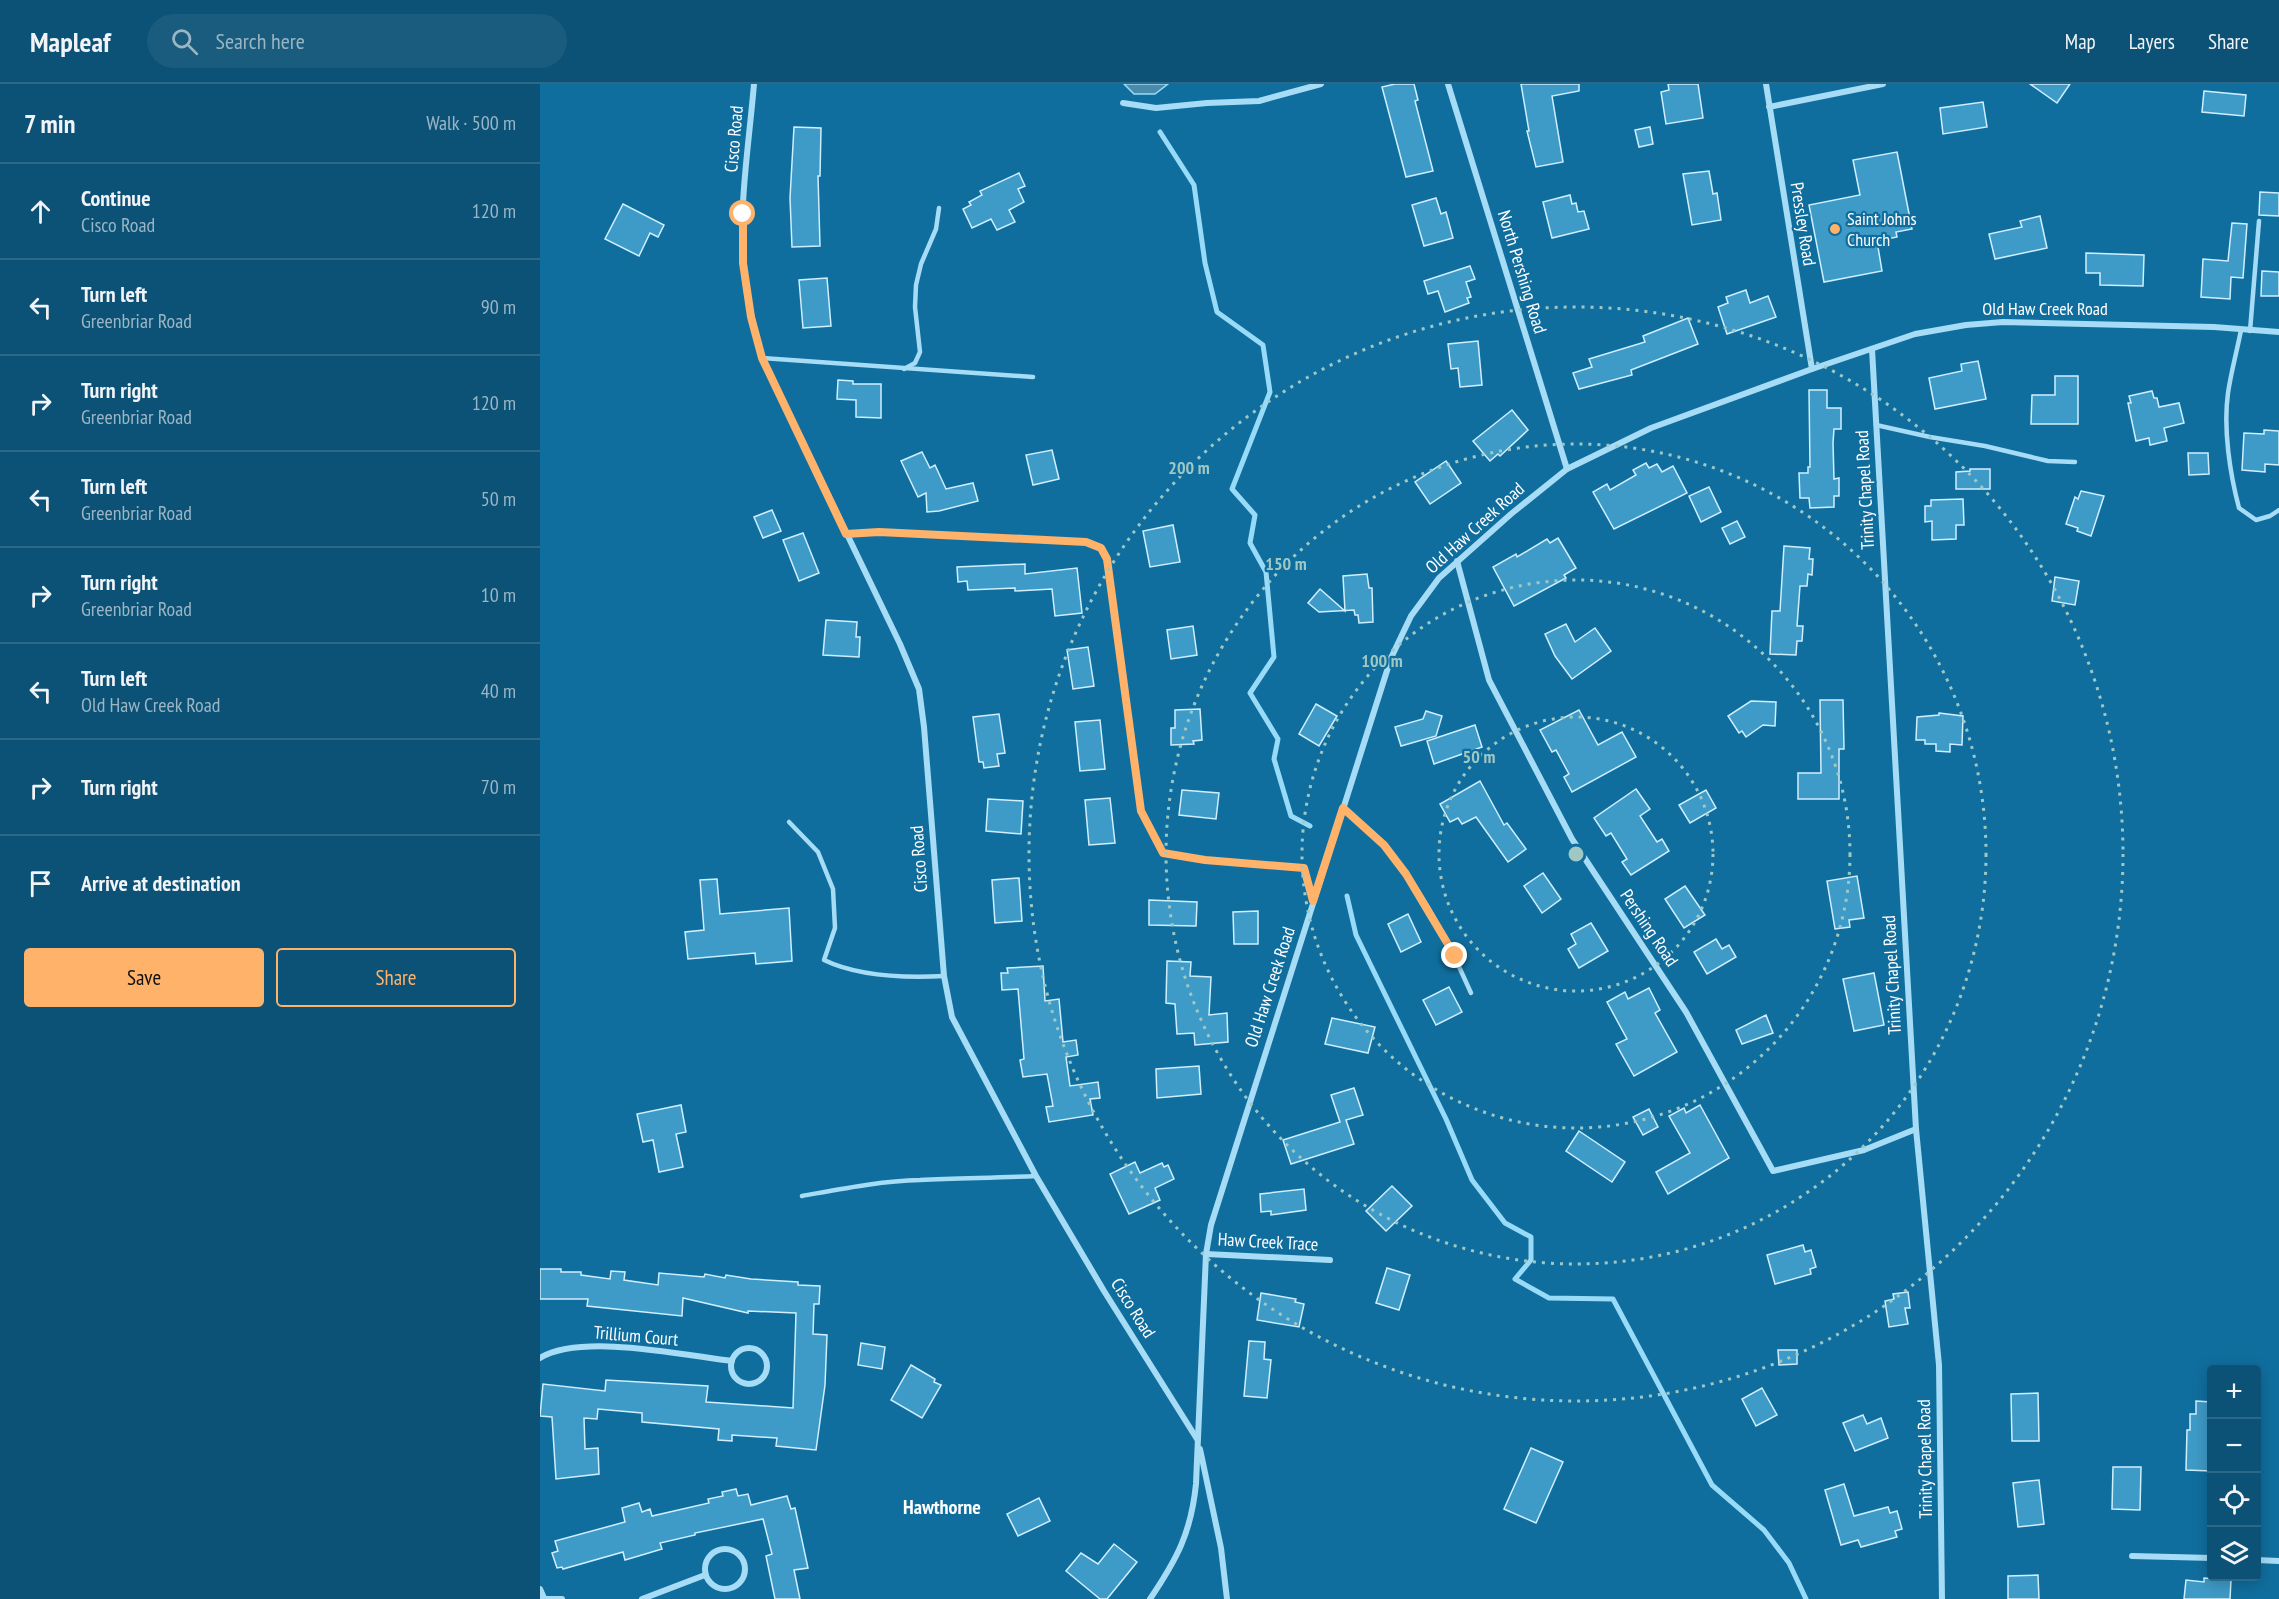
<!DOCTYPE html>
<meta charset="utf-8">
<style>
body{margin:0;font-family:"PT Sans Narrow",sans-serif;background:#1a5c7e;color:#f1f3f6}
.controls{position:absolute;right:18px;bottom:18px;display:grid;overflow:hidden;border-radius:6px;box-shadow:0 3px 15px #0003}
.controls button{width:54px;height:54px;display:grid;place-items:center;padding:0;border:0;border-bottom:2px solid #2c6988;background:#0c5276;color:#f1f3f6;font:30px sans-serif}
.stop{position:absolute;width:18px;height:18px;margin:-14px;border:4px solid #ffb26a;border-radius:50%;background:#fff}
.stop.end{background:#ffb26a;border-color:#fff;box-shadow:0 2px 6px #0008}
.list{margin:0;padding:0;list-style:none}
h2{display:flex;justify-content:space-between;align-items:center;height:78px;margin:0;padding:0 24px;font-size:26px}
h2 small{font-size:20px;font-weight:400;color:#9ab6c5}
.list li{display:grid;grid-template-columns:39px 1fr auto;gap:18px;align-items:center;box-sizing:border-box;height:96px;padding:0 24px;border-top:2px solid #2c6988}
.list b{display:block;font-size:22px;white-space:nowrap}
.list p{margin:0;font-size:20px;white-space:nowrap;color:#9ab6c5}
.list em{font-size:20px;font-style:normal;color:#9ab6c5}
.actions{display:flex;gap:12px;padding:18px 24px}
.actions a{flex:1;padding:14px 0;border:2px solid #ffb26a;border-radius:6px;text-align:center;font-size:21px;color:#ffb26a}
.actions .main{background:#ffb26a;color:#111}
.icon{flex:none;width:33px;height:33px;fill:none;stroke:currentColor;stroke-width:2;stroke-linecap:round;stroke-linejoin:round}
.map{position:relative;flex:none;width:1739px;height:1515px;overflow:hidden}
header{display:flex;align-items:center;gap:36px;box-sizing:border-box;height:84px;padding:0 30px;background:#0c5276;border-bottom:2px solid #2c6988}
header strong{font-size:28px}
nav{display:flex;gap:33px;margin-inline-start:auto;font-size:21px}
.search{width:420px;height:54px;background:#1a5c7e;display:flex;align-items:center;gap:15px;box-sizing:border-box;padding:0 21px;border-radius:33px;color:#9ab6c5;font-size:22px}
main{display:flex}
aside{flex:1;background:#0c5276}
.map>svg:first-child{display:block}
.water{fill:#4a8aaa;stroke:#98dbf8;stroke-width:1.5}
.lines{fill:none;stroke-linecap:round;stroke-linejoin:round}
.stream{stroke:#98dbf8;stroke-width:5}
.building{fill:#3e9ac6;stroke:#cfeffe;stroke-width:1.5}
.service{stroke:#a6dcf5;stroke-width:4.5}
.minor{stroke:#a6dcf5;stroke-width:6}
.route{stroke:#ffb26a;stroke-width:8}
.ring{fill:none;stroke:#9fc8c5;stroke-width:3;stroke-dasharray:3 6}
.poi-dot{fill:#ffb26a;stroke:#106e9e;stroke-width:2}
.labels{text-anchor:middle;stroke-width:4.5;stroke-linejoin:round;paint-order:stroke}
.street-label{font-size:18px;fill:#fff;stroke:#106e9e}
.poi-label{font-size:18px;fill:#fff;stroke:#106e9e;text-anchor:start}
.neighbourhood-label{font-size:20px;font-weight:bold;fill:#fff;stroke:#106e9e}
.centre{fill:#9fc8c5;stroke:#106e9e;stroke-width:3}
.ring-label{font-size:18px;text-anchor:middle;font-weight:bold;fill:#9fc8c5;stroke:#106e9e;stroke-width:4.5;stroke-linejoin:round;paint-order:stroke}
</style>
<header>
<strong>Mapleaf</strong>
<div class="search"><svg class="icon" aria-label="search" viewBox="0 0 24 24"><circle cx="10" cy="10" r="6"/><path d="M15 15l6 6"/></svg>Search here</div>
<nav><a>Map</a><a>Layers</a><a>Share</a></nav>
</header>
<main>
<aside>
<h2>7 min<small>Walk · 500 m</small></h2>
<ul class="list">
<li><svg class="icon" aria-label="ahead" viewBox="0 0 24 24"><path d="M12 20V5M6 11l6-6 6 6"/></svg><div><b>Continue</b><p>Cisco Road</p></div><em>120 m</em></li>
<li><svg class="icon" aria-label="left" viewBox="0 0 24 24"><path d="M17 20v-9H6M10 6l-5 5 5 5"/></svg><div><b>Turn left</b><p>Greenbriar Road</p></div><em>90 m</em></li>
<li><svg class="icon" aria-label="right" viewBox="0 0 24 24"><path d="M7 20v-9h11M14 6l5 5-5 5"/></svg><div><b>Turn right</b><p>Greenbriar Road</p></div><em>120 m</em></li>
<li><svg class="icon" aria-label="left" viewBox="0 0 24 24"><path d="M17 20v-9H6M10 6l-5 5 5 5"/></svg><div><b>Turn left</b><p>Greenbriar Road</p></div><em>50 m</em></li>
<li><svg class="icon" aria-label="right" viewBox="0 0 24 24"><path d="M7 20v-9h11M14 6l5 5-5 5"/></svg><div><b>Turn right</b><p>Greenbriar Road</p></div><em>10 m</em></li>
<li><svg class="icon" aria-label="left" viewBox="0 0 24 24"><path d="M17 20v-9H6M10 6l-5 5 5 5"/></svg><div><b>Turn left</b><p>Old Haw Creek Road</p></div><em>40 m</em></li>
<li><svg class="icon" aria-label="right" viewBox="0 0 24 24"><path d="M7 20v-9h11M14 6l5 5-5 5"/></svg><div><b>Turn right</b></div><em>70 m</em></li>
<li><svg class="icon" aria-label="arrive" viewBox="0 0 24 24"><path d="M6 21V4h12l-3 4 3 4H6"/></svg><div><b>Arrive at destination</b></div></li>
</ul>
<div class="actions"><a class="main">Save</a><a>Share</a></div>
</aside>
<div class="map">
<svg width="1739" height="1515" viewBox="0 0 1739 1515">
<rect width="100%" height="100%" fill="#106e9e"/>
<polygon class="water" points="584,0 628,0 615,10 594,10"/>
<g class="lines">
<g class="stream">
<polyline points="620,48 654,101 665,179 677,228 723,261 730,308 692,405 715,431 710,459 726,488 734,573 710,609 738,655 734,675 751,732 770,742"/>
<polyline points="807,812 816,851 906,1035 932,1096 965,1139 991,1153 991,1176 975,1195 1009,1214 1073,1215 1172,1401 1224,1446 1249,1479 1266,1515"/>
</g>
</g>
<g class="building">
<polygon points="855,0 874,0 878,16 875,17 893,87 866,93 842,3"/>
<polygon points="981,0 1039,0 1039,7 1012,12 1023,78 996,83 987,47 989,47"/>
<polygon points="1128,0 1158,0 1163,34 1126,40 1121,8 1129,6"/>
<polygon points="1490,0 1530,0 1517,19"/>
<polygon points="1664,7 1706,11 1704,32 1662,28"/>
<polygon points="1443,18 1447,43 1403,50 1400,24"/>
<polygon points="254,43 281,44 280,92 278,92 280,162 252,163 250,114"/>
<polygon points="1110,43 1113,60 1099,63 1095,46"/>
<polygon points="1357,68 1372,145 1356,148 1357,153 1337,157 1342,187 1284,198 1269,121 1320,111 1313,76"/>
<polygon points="1169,87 1173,110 1177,109 1181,136 1152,141 1143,90"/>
<polygon points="479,89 485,102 478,105 484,118 469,126 475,138 457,146 451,135 432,144 423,125 431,121 429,118 442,111 440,107"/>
<polygon points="1720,108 1739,109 1739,132 1719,131"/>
<polygon points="1030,111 1032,120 1036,119 1038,128 1044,127 1049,145 1012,154 1003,118"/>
<polygon points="896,114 901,130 906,128 913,154 884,162 872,121"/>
<polygon points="83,120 124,141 118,153 110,149 99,172 65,155"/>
<polygon points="1500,132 1507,164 1455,175 1449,150 1482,143 1480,137"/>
<polygon points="1692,139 1707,140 1703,194 1691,193 1690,215 1661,213 1663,175 1688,177"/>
<polygon points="1546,169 1604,171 1603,202 1560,201 1560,189 1546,189"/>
<polygon points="930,182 935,195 926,198 931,213 927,214 929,219 905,228 898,207 888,210 884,197"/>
<polygon points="1722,187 1739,188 1739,212 1721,212"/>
<polygon points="287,194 291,242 263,244 259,196"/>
<polygon points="1206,206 1210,219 1228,212 1236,233 1187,250 1178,223 1188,219 1186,213"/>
<polygon points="1148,234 1158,260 1091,286 1092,291 1039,305 1033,289 1052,283 1049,275 1105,258 1103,252"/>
<polygon points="938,257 942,301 920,303 918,284 911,285 908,260"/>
<polygon points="1438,277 1446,315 1395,325 1389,294 1422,287 1421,280"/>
<polygon points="1515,292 1538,292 1538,340 1491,340 1492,311 1515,311"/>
<polygon points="298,296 313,297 313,300 341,300 341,334 316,333 316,316 297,315"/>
<polygon points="1269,306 1287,306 1287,324 1301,324 1301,345 1294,345 1293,359 1294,395 1299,394 1299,412 1294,412 1294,423 1270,424 1269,414 1260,414 1259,389 1268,389 1268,383 1270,383"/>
<polygon points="1612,307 1614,314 1617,314 1619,323 1639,319 1644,339 1624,344 1627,357 1610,361 1609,354 1596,357 1588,319 1591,319 1589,312"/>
<polygon points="972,326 988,346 960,372 958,370 950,377 933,357"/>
<polygon points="1724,346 1739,347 1739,381 1725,380 1725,388 1702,386 1704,349 1724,350"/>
<polygon points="512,366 519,395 493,401 486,371"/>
<polygon points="382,368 390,384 395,381 406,405 433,399 438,417 399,427 387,428 386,409 378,413 361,377"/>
<polygon points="1648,369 1668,369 1669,390 1649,391"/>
<polygon points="906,377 921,399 890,420 875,398"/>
<polygon points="1106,379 1109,384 1117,380 1122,388 1133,382 1147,409 1074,445 1053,408 1067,400 1070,406 1096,391 1093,386"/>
<polygon points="1430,385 1450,385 1450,405 1416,405 1416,388 1430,387"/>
<polygon points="1169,403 1181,428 1161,438 1149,412"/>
<polygon points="1541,407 1564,412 1551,452 1537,447 1538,444 1526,440 1535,413 1538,415"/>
<polygon points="1423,415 1424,441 1416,441 1416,455 1392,456 1392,437 1385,438 1385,422 1391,422 1391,416"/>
<polygon points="232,426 241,447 223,454 214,433"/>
<polygon points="1197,437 1205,453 1190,460 1182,444"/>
<polygon points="633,441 640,478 610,483 603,447"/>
<polygon points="263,449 279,489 259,497 243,456"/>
<polygon points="1018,454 1036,484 1024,491 1026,494 974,522 953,483 976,470 977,473 1007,455 1010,459"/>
<polygon points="1244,462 1270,464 1269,475 1273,475 1272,491 1268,490 1267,502 1260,502 1257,542 1263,542 1262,557 1257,557 1256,571 1230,570 1232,527 1240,527"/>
<polygon points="485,480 485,490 537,484 542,529 515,532 512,505 475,507 475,504 428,506 427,497 418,498 417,483"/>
<polygon points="827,490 829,504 832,504 833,538 819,539 818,531 815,531 814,526 779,528 768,519 780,505 805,527 803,492"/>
<polygon points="1515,493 1539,497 1535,521 1512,517"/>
<polygon points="286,536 317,538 316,553 320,553 319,573 283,571"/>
<polygon points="1026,540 1035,558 1055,544 1071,567 1032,595 1015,572 1005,550"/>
<polygon points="653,542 657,571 631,575 627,546"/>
<polygon points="548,563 554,602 533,605 527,566"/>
<polygon points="1280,616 1303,616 1304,665 1299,665 1299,715 1258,715 1258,689 1281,689"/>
<polygon points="1211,617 1236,618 1235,642 1223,641 1206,653 1202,647 1199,649 1188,632"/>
<polygon points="776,620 797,632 779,662 759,650"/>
<polygon points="660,625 662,656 653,657 654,660 631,661 631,644 635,644 635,626"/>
<polygon points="1039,626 1058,661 1082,648 1096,673 1032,708 1024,693 1029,690 1016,666 1012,668 1000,646"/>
<polygon points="886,627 902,632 896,652 861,662 855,643 883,635"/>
<polygon points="1399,629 1423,632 1422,661 1410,660 1410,668 1396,667 1396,660 1385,660 1385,656 1376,656 1377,633 1399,631"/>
<polygon points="459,630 465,669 457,670 459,682 444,684 443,678 439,678 433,633"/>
<polygon points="560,636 565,685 540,687 535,638"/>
<polygon points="935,641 942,663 894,680 887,657"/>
<polygon points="940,697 964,741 967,739 986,765 968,778 936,733 922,740 918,734 910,738 900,720"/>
<polygon points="1096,705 1110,725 1100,732 1117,758 1122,755 1129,767 1091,791 1082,778 1087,775 1071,749 1066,752 1054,734"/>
<polygon points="642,706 679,709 676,735 639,731"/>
<polygon points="1166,706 1176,724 1150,739 1139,721"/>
<polygon points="570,714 575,759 549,761 545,716"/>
<polygon points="448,715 483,717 481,750 446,747"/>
<polygon points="1003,789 1021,815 1002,829 984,802"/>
<polygon points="1317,792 1324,834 1309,836 1310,843 1295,845 1287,797"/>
<polygon points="479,794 482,837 455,839 452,796"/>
<polygon points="177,795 180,830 249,824 252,877 216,880 215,869 148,875 145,848 164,846 160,796"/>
<polygon points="1145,802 1165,831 1144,844 1125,815"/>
<polygon points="609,816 657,818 656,842 609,841"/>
<polygon points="718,827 718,860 694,860 693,828"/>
<polygon points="868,830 881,858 861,868 848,840"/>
<polygon points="1051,839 1068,867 1039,884 1028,865 1036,860 1031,850"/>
<polygon points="1176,855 1182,865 1189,861 1196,873 1167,890 1154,868"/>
<polygon points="627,877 651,878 650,892 671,893 669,931 687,929 688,958 655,961 654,949 637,950 635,920 626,919"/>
<polygon points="503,882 505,917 519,915 523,958 536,956 538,971 526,973 530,1002 558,998 560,1014 550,1015 553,1031 509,1038 506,1023 513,1022 507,990 483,993 480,976 484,975 478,905 462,906 461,889 468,889 467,884"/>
<polygon points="1334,889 1344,941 1314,947 1303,895"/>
<polygon points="909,903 922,928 896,941 883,916"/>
<polygon points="1109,904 1120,926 1115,929 1137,968 1094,992 1076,960 1087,955 1067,918 1085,908 1088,915"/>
<polygon points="1226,931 1233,949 1202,960 1196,946"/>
<polygon points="792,934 835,943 828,969 785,960"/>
<polygon points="659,982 661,1010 617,1014 616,985"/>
<polygon points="814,1004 823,1031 806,1036 814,1060 751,1080 743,1056 800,1038 791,1011"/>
<polygon points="141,1021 146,1048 136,1050 143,1083 119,1088 113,1056 103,1058 97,1030"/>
<polygon points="1160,1021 1189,1074 1128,1110 1116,1088 1150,1069 1129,1032 1144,1024 1146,1029"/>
<polygon points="1109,1025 1118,1043 1103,1051 1093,1033"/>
<polygon points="1039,1047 1085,1078 1072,1098 1026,1067"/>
<polygon points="595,1078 600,1089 622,1079 624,1083 628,1081 634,1095 615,1104 620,1116 589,1130 570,1090"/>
<polygon points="852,1102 872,1122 846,1147 826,1127"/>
<polygon points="764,1105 766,1126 731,1131 731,1127 721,1128 720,1110"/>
<polygon points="1263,1161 1265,1168 1271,1166 1276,1183 1270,1185 1271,1190 1235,1200 1227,1171"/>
<polygon points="847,1184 870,1191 859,1226 836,1219"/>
<polygon points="0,1185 21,1185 21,1188 41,1188 41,1191 70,1195 71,1187 85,1188 84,1196 118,1201 119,1189 164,1193 165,1190 185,1194 186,1191 211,1195 258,1198 258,1201 280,1202 279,1220 274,1220 273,1250 287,1251 285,1301 276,1366 236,1362 237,1354 192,1351 192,1357 178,1356 179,1345 102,1338 102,1329 58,1325 57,1335 44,1334 45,1365 58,1364 59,1390 16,1395 12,1333 0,1332 3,1300 65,1307 66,1296 168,1302 166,1318 253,1324 256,1229 208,1227 208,1229 143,1214 142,1232 47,1222 48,1215 0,1215"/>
<polygon points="1368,1208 1370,1224 1365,1224 1368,1240 1349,1243 1345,1217 1354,1215 1353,1210"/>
<polygon points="721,1209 756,1215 755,1218 764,1220 759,1243 717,1236"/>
<polygon points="709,1257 725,1258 724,1275 731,1276 727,1314 704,1312"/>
<polygon points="321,1259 345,1263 342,1285 318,1281"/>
<polygon points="1238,1266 1257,1266 1257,1280 1239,1281"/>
<polygon points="371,1281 395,1295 394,1298 401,1301 382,1334 351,1316"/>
<polygon points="1222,1304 1237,1331 1216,1342 1202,1315"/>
<polygon points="1498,1309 1499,1357 1472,1357 1471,1310"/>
<polygon points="1656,1317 1671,1318 1671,1387 1646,1386 1647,1346 1650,1346 1650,1330 1656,1330"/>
<polygon points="1323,1331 1327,1340 1341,1334 1348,1354 1315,1367 1303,1339"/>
<polygon points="991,1364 1023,1378 996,1439 964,1425"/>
<polygon points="1573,1383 1601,1383 1600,1426 1572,1425"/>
<polygon points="1499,1396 1504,1440 1478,1443 1473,1399"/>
<polygon points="1304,1400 1314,1432 1348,1423 1350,1429 1357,1427 1362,1445 1355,1447 1357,1453 1321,1463 1318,1456 1301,1461 1285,1406"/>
<polygon points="196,1405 198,1412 208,1410 211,1421 247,1412 251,1425 255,1424 268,1484 254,1486 260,1515 235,1515 226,1472 232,1470 223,1435 155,1449 155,1451 120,1459 122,1465 85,1476 83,1468 23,1485 22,1483 17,1484 12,1469 18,1467 15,1457 85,1438 82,1424 99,1419 102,1428 110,1425 112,1432 169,1419 168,1415 183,1412 182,1408"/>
<polygon points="499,1414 510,1437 478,1452 467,1430"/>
<polygon points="574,1460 597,1478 567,1515 560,1515 526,1487 541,1469 558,1480"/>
<polygon points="1498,1491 1499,1515 1468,1515 1468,1492"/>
<polygon points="1664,1494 1691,1496 1690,1515 1644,1515 1646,1496 1664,1498"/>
</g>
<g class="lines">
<g class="service">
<path d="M1701,246C1697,267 1691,288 1688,309C1683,345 1690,390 1699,424L1716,436L1730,432L1739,426"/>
<polyline points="1710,247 1719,137"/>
<polyline points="222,274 493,293"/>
<polyline points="364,285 375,279 380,268 375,223 376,201 381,180 396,145 399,124"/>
<polyline points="1336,341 1390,353 1445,362 1508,377 1535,378"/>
<path d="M803,724C817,735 832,747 844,761C881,803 909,859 931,909"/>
<path d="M249,738L278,768L293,805L295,844L284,876C319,893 365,894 404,892"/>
<path d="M262,1112C301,1105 340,1097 380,1096C419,1094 457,1094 496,1092"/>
</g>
<g class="minor">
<path d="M214,0C209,59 199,120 203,179C206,212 213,243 222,274L360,560L379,605L384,643L404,892L412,933L496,1092L564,1207L657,1355"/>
<polyline points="908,0 1027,385"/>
<polyline points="1226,0 1272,285"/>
<polyline points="583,19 616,24 667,19 719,17 781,0"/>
<polyline points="1229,23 1343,0"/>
<polyline points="1332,265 1376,1045 1399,1281 1402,1515"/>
<polyline points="306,450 339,448 546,458 560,463 567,475 601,727 623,769 665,776 764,784 773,817"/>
<polyline points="917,477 949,596 1032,755 1146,928 1233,1087 1324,1066 1376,1045"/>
<polyline points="666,1170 790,1176"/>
<circle cx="209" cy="1282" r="18"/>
<path d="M0,1274C41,1249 143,1271 192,1277"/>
<polyline points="660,1365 681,1464 687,1515"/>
<circle cx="185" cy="1485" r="20"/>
<polyline points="1592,1472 1672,1474"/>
<polyline points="1716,1476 1739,1477"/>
<polyline points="0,1505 4,1514"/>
<polyline points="2,1515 22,1515"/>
<polyline points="102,1515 165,1491"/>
<path d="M610,1515C637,1475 651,1449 656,1400L666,1170L671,1141L851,574L871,532L899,494L971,430L1027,385L1111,344L1272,285L1375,250L1426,241L1463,238L1674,243L1739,248"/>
</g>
</g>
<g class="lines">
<polyline class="route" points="203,130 203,179 211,233 222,274 306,450 339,448 546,458 561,464 567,475 601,727 623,769 665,776 764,784 773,817 803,724 844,761 866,790 915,872"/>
</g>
<g class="ring">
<circle cx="1036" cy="770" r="137"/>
<circle cx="1036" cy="770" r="274"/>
<circle cx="1036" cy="770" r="410"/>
<circle cx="1036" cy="770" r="547"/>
</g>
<circle class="poi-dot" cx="1295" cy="145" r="6"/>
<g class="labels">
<g class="street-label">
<text transform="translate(194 55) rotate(-85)" y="6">Cisco Road</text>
<text transform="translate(1263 140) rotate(81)" y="6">Pressley Road</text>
<text transform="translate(982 188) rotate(73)" y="6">North Pershing Road</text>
<text x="1505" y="231">Old Haw Creek Road</text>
<text transform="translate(1325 406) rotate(-93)" y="6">Trinity Chapel Road</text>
<text transform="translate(935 444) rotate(-42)" y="6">Old Haw Creek Road</text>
<text transform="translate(379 775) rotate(-94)" y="6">Cisco Road</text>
<text transform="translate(1109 844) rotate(56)" y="6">Pershing Road</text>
<text transform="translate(1352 891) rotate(-93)" y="6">Trinity Chapel Road</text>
<text transform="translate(730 903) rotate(-72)" y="6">Old Haw Creek Road</text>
<text transform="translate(728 1158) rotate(3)" y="6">Haw Creek Trace</text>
<text transform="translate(593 1224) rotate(58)" y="6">Cisco Road</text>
<text transform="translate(96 1252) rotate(5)" y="6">Trillium Court</text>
<text transform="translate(1385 1375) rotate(-91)" y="6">Trinity Chapel Road</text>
</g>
<g class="poi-label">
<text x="1307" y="141">Saint Johns<tspan x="1307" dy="21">Church</tspan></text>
</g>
<g class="neighbourhood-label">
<text x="402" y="1430">Hawthorne</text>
</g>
</g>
<circle cx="1036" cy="770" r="9" class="centre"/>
<g class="ring-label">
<text x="649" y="390">200 m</text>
<text x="746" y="486">150 m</text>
<text x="842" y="583">100 m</text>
<text x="939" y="679">50 m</text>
</g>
</svg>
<div class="controls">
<button>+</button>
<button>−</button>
<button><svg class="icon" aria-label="locate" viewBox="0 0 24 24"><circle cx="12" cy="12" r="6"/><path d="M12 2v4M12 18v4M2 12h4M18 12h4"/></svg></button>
<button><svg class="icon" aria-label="layers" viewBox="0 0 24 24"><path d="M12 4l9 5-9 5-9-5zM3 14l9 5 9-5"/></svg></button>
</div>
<div class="stop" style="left:203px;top:130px"></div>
<div class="stop end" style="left:915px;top:872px"></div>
</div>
</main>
